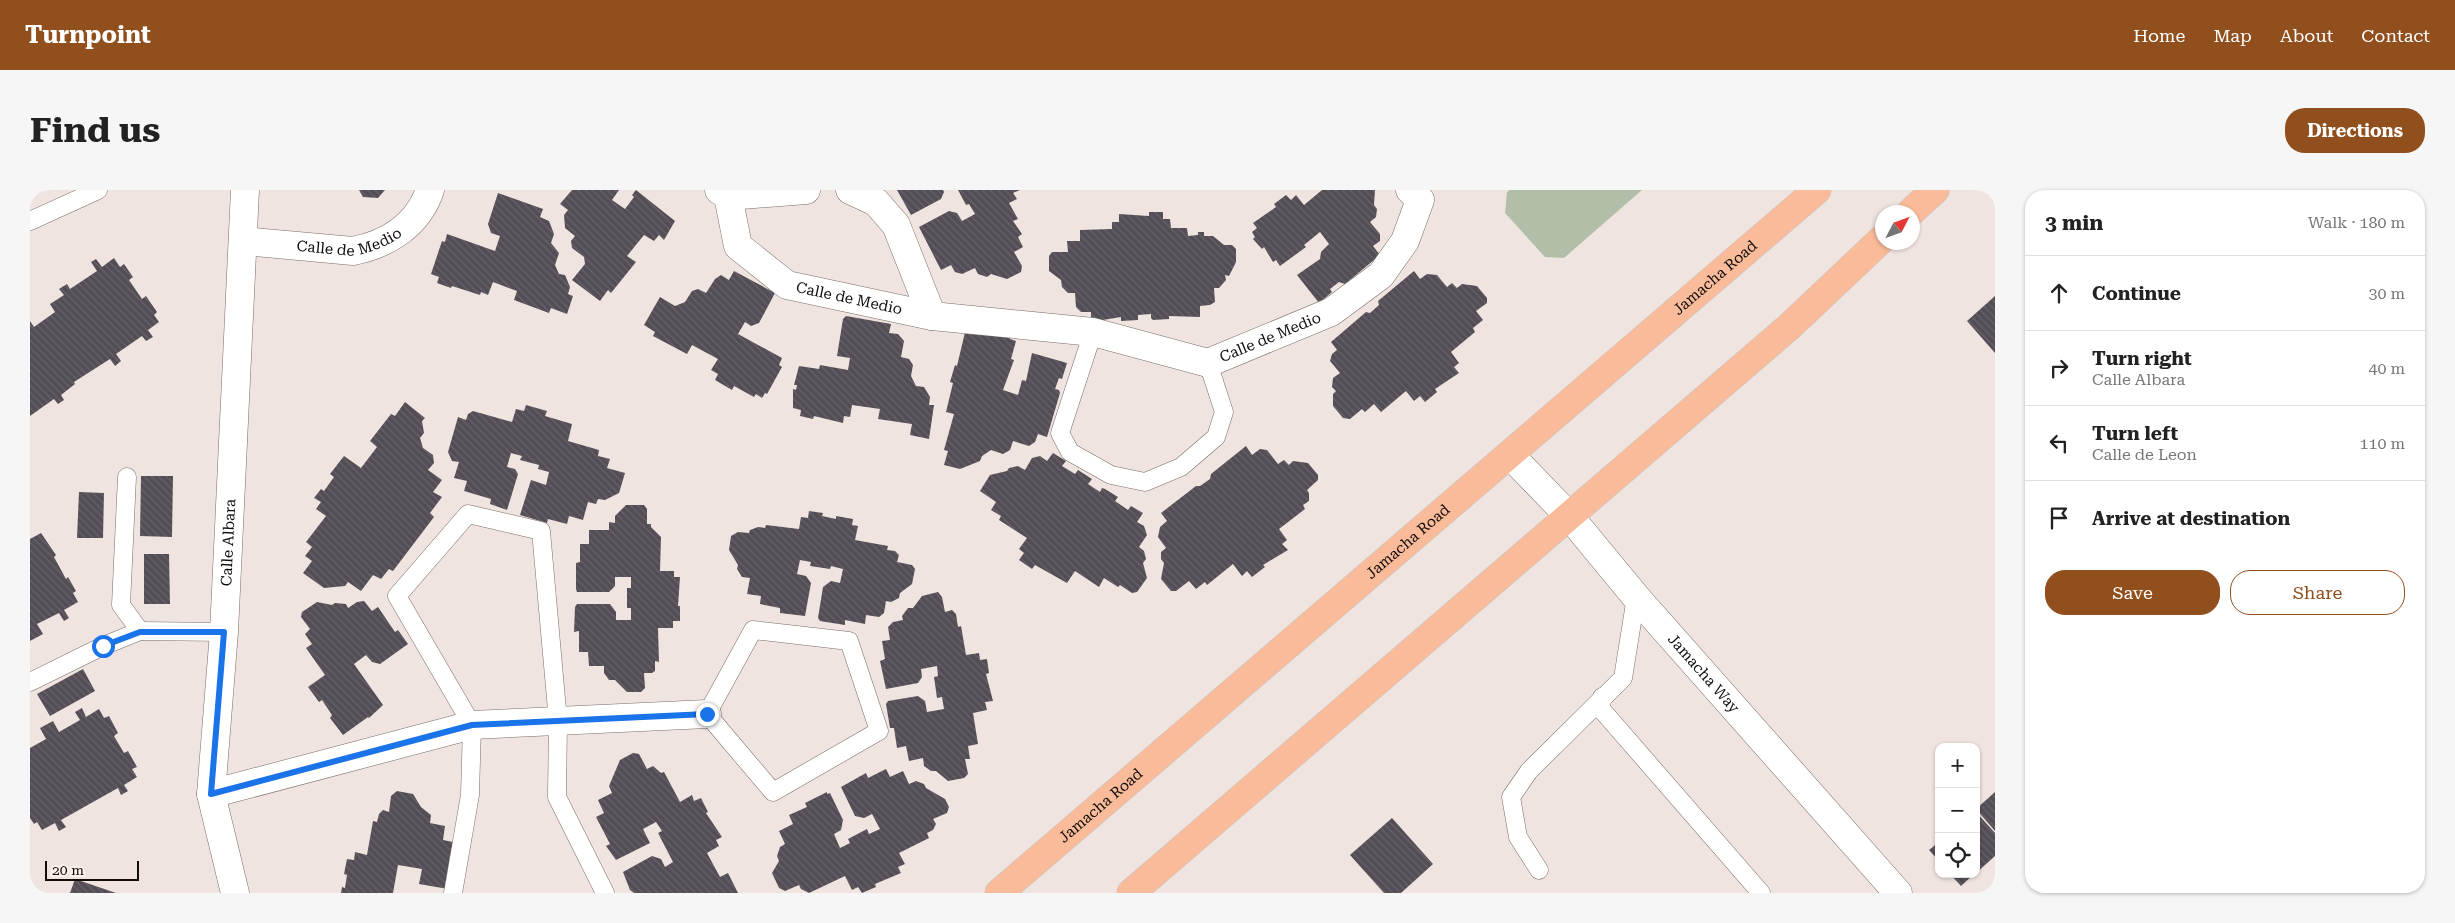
<!DOCTYPE html>
<meta charset="utf-8">
<style>
body{margin:0;font-family:"Roboto Serif",serif;background:#f6f6f6;color:#222}
.controls{position:absolute;right:15px;bottom:15px;display:grid;overflow:hidden;border-radius:10px;box-shadow:0 1px 4px #0004}
.controls button{width:45px;height:45px;display:grid;place-items:center;padding:0;border:0;border-bottom:1px solid #e0e0e0;background:#fff;color:#222;font:25px sans-serif}
.compass{position:absolute;left:1845px;top:15px;width:45px;height:45px;border-radius:50%;background:#fff;box-shadow:0 1px 4px #0004;rotate:49deg}
.scale{position:absolute;left:15px;bottom:12px;width:94px;box-sizing:border-box;padding-left:5px;border:2px solid #100c0a;border-top:0;font-size:14px;line-height:18px;white-space:nowrap;color:#100c0a;-webkit-text-stroke:4px #fef1ed;paint-order:stroke}
.stop{position:absolute;width:15px;height:15px;margin:-11px;border:4px solid #1a73e8;border-radius:50%;background:#fff}
.stop.end{background:#1a73e8;border-color:#fff;box-shadow:0 1px 5px #0008}
.list{margin:0;padding:0;list-style:none}
h2{display:flex;justify-content:space-between;align-items:center;height:65px;margin:0;padding:0 20px;font-size:21px}
h2 small{font-size:16px;font-weight:400;color:#767676}
.list li{display:grid;grid-template-columns:32px 1fr auto;gap:15px;align-items:center;box-sizing:border-box;height:75px;padding:0 20px;border-top:1px solid #e0e0e0}
.list b{display:block;font-size:19px;white-space:nowrap}
.list p{margin:0;font-size:16px;white-space:nowrap;color:#767676}
.list em{font-size:16px;font-style:normal;color:#767676}
.actions{display:flex;gap:10px;padding:15px 20px}
.actions a{flex:1;padding:11px 0;border:1px solid #914f1e;border-radius:20px;text-align:center;font-size:18px;color:#914f1e}
.actions .main{background:#914f1e;color:#fff}
.icon{flex:none;width:28px;height:28px;fill:none;stroke:currentColor;stroke-width:2;stroke-linecap:round;stroke-linejoin:round}
.map{position:relative;flex:none;width:1965px;height:703px;overflow:hidden;border-radius:20px}
header{display:flex;align-items:center;gap:30px;box-sizing:border-box;height:70px;padding:0 25px;background:#914f1e;color:#fff}
header strong{font-size:24px}
nav{display:flex;gap:28px;margin-inline-start:auto;font-size:18px}
.intro{display:flex;align-items:center;justify-content:space-between;box-sizing:border-box;height:120px;padding:0 30px}
h1{margin:0;font-size:35px}
.button{padding:12px 22px;border-radius:20px;background:#914f1e;color:#fff;font-size:18px;font-weight:700}
main{display:flex;gap:30px;padding:0 30px}
aside{flex:1;background:#fff;border-radius:20px;box-shadow:0 1px 4px #0004}
.map>svg:first-child{display:block}
.pitch{fill:#b3bea9}
.building{fill:url(#building-back-hatch)}
.lines{fill:none;stroke-linecap:round;stroke-linejoin:round}
.service-casing{stroke:#786d6a;stroke-width:19}
.minor-casing{stroke:#786d6a;stroke-width:29}
.tertiary-casing{stroke:#786d6a;stroke-width:29}
.primary-casing{stroke:#c6c5c4;stroke-width:29}
.service{stroke:#fff;stroke-width:18}
.minor{stroke:#fff;stroke-width:28}
.tertiary{stroke:#fff;stroke-width:28}
.primary{stroke:#f9bb99;stroke-width:28}
.route{stroke:#1a73e8;stroke-width:6}
.labels{text-anchor:middle;stroke-width:5;stroke-linejoin:round;paint-order:stroke}
.street-label{font-size:15px;fill:#100c0a;stroke:#fef1ed}
</style>
<header>
<strong>Turnpoint</strong>
<nav><a>Home</a><a>Map</a><a>About</a><a>Contact</a></nav>
</header>
<div class="intro"><h1>Find us</h1><a class="button">Directions</a></div>
<main>
<div class="map">
<svg width="1965" height="703" viewBox="0 0 1965 703">
<defs>
<pattern id="building-back-hatch" width="6" height="6" patternUnits="userSpaceOnUse" patternTransform="scale(1.25)"><rect width="6" height="6" fill="#534e56"/><path d="M-1 5l2 2M0 0l6 6M5-1l2 2" fill="none" stroke="#676369"/></pattern>
</defs>
<rect width="100%" height="100%" fill="#f0e4e0"/>
<polygon class="pitch" points="1480,0 1612,0 1534,68 1515,67 1475,23 1477,2"/>
<g class="building">
<polygon points="329,0 355,0 348,8 333,7"/>
<polygon points="542,0 589,0 582,10 595,19 604,7 602,5 606,0 645,31 634,50 629,45 624,51 614,45 597,66 606,72 581,103 578,100 570,111 542,90 555,74 554,67 542,58 541,51 545,46 535,38 534,25 538,20 530,14"/>
<polygon points="867,0 913,0 914,2 911,9 881,25"/>
<polygon points="928,0 990,0 983,3 987,9 979,13 988,29 983,31 992,44 988,47 993,57 984,62 992,76 991,82 977,89 961,84 957,87 948,84 945,78 932,84 925,82 921,75 911,80 889,37 919,21 927,23 932,31 945,24 939,14 936,15"/>
<polygon points="1292,0 1345,0 1344,15 1347,19 1346,27 1340,32 1350,44 1350,51 1343,56 1350,65 1315,94 1309,92 1300,99 1302,102 1289,113 1267,85 1290,69 1291,62 1299,54 1290,42 1274,55 1276,57 1250,76 1246,70 1243,72 1234,57 1232,59 1223,49 1225,47 1222,42 1227,38 1223,33 1246,17 1244,14 1256,5 1261,10 1266,5 1274,15"/>
<polygon points="468,3 513,19 510,27 519,31 524,44 521,53 529,63 525,75 529,84 535,85 540,97 538,104 543,106 537,124 521,118 519,123 484,110 487,101 463,92 458,105 451,102 450,105 422,96 421,98 407,93 409,87 401,84 412,51 415,52 417,44 465,61 470,46 461,43 458,34"/>
<polygon points="1119,22 1133,22 1133,29 1140,29 1141,38 1157,38 1158,46 1168,45 1168,42 1174,42 1174,46 1183,46 1194,55 1202,55 1206,59 1206,72 1199,86 1195,85 1196,90 1189,98 1184,98 1185,112 1180,115 1170,116 1170,127 1139,126 1139,129 1123,130 1121,128 1121,124 1108,125 1108,130 1091,131 1091,127 1061,132 1061,122 1051,122 1046,117 1045,103 1038,103 1032,97 1031,90 1019,81 1019,66 1022,62 1038,62 1037,51 1050,51 1050,40 1082,39 1082,32 1089,32 1089,24 1119,26"/>
<polygon points="84,68 90,77 94,74 103,87 99,90 112,109 116,106 127,122 124,125 129,132 118,140 123,147 116,151 112,146 86,164 91,171 85,176 80,169 44,192 45,194 31,205 34,210 28,214 24,209 0,226 0,131 4,137 25,122 20,114 34,105 29,99 37,94 40,99 67,81 61,72 66,69 72,77"/>
<polygon points="704,81 745,103 729,133 721,136 715,132 708,144 752,168 749,175 752,177 737,204 735,203 732,208 726,204 724,207 704,196 702,200 685,190 688,184 681,180 688,169 662,155 657,164 623,146 625,142 614,135 630,107 645,116 655,112 662,101 668,99 676,103 685,89 691,85 699,90"/>
<polygon points="1384,81 1390,89 1397,84 1407,85 1417,97 1422,93 1427,98 1432,94 1447,96 1457,108 1457,113 1446,121 1453,130 1443,138 1445,142 1421,162 1429,173 1424,177 1429,183 1405,199 1407,202 1395,212 1390,206 1384,211 1376,201 1351,222 1344,214 1335,222 1332,219 1320,229 1313,228 1303,216 1303,204 1306,201 1302,197 1303,188 1310,183 1300,171 1302,164 1307,160 1301,152 1336,122 1340,123 1349,115 1348,111"/>
<polygon points="1965,106 1965,163 1937,131"/>
<polygon points="816,126 861,134 859,143 868,144 874,151 871,167 879,169 883,175 881,186 886,196 894,197 900,207 899,215 904,215 899,249 880,245 882,234 848,229 850,219 822,215 820,227 814,226 813,233 784,226 783,229 770,226 771,220 763,218 763,199 766,200 767,195 764,195 769,176 789,179 790,175 818,180 820,168 807,166 813,129"/>
<polygon points="936,138 979,147 980,149 986,151 981,169 984,170 973,200 988,205 992,190 996,191 1002,163 1037,173 1032,189 1029,188 1025,199 1029,200 1030,203 1017,247 1008,244 1005,252 999,256 983,251 980,260 973,264 961,260 952,266 950,271 930,279 914,275 918,261 914,260 924,224 916,222 923,193 920,192 925,175 927,176"/>
<polygon points="375,212 395,228 392,231 394,243 390,248 393,258 403,265 404,273 398,280 412,290 403,302 412,307 400,323 404,327 363,381 359,379 351,389 343,385 331,401 318,392 315,396 294,398 273,383 282,371 275,366 282,357 276,352 296,326 286,319 291,312 284,308 291,299 294,301 304,287 300,284 314,266 331,278 347,257 340,251 361,224 365,226"/>
<polygon points="496,215 517,221 515,226 542,234 538,251 569,260 568,266 580,269 577,278 595,283 589,303 575,310 568,309 566,314 558,312 553,330 539,326 537,334 518,329 517,333 490,325 501,290 516,295 519,282 508,279 509,275 490,270 492,266 481,263 477,277 485,279 488,284 477,320 460,314 461,309 434,301 437,291 424,288 429,272 422,271 418,262 428,227 436,230 438,224 443,221 482,232 486,219 494,221"/>
<polygon points="1216,256 1222,265 1230,259 1237,260 1248,274 1254,270 1259,275 1263,271 1278,273 1288,285 1288,290 1277,300 1279,303 1279,311 1273,315 1275,319 1249,339 1257,350 1252,354 1258,360 1233,375 1235,377 1222,387 1217,381 1212,386 1203,374 1177,395 1175,392 1166,399 1159,391 1146,401 1141,401 1131,389 1134,373 1131,369 1131,362 1136,358 1128,347 1130,337 1137,331 1131,323 1166,296 1170,296 1180,289 1181,284"/>
<polygon points="1023,263 1036,271 1032,276 1045,284 1048,280 1062,289 1058,294 1070,302 1072,298 1075,299 1088,307 1085,311 1098,320 1101,316 1113,323 1107,332 1114,336 1117,345 1109,357 1114,361 1116,369 1113,373 1117,388 1107,402 1102,403 1090,395 1088,397 1074,388 1069,397 1045,381 1037,393 1005,375 1002,379 989,370 994,363 989,359 997,348 969,330 971,326 961,320 966,312 950,301 960,285 977,281 979,278 988,276 995,280 1002,268 1010,266 1017,271"/>
<polygon points="111,286 143,286 142,347 110,346"/>
<polygon points="49,302 74,303 73,348 47,348"/>
<polygon points="596,315 614,315 617,319 617,334 621,334 621,337 631,347 630,381 644,381 644,387 650,387 648,416 650,416 650,431 643,431 643,438 628,438 629,472 625,471 625,481 622,483 614,483 615,498 611,502 597,502 585,490 579,490 574,483 574,476 559,476 558,462 549,462 549,441 544,442 545,417 547,414 580,414 586,422 586,430 601,430 601,418 597,418 597,398 601,398 601,387 585,387 585,396 579,402 547,402 546,399 546,373 550,372 550,354 559,354 559,340 579,340 579,332 585,333 585,326"/>
<polygon points="779,321 793,323 792,326 806,329 806,326 823,329 822,335 828,336 825,350 858,356 857,360 865,361 869,365 867,372 882,375 885,379 882,394 870,403 869,408 861,412 856,411 854,423 849,427 836,425 835,434 815,430 815,435 790,431 788,428 793,397 801,391 810,393 813,379 801,376 800,379 780,376 781,372 770,370 767,384 776,386 781,393 775,426 750,423 750,418 730,414 731,406 717,404 720,388 712,387 707,379 708,375 699,360 701,346 708,342 719,343 720,340 728,337 735,338 736,335 769,339 771,327 778,328"/>
<polygon points="11,343 26,365 24,367 36,389 38,387 46,401 43,403 48,412 34,420 39,428 34,431 29,423 7,434 13,444 0,451 0,349"/>
<polygon points="114,364 139,364 140,414 114,414"/>
<polygon points="908,402 912,407 915,422 922,420 926,424 928,437 931,436 936,465 949,463 950,470 957,469 959,483 956,484 963,511 955,512 957,520 943,523 948,554 938,556 940,569 935,569 938,584 934,588 918,591 906,581 901,581 894,576 893,568 879,571 876,556 867,558 864,538 860,538 856,514 858,511 888,506 895,511 897,522 914,519 912,507 907,508 904,487 908,486 907,476 891,479 892,487 888,493 856,499 850,471 855,469 852,451 860,450 858,437 863,432 873,430 872,426 878,418 883,418 892,406"/>
<polygon points="334,411 342,421 348,417 365,442 368,440 378,454 350,474 342,472 336,465 324,474 353,515 339,528 338,527 313,545 300,528 302,525 292,510 289,512 278,497 295,485 276,458 282,454 275,444 280,439 271,427 272,422 287,412 302,415 305,413 316,414 318,418 327,412"/>
<polygon points="53,479 65,501 20,526 7,504"/>
<polygon points="52,518 56,527 69,519 74,528 79,526 88,543 84,546 94,563 98,561 107,577 102,579 107,587 94,595 98,601 91,605 88,598 31,630 36,637 29,641 25,633 12,640 7,632 4,634 0,628 0,558 16,549 10,538 23,531 29,542 50,530 45,522"/>
<polygon points="603,563 609,564 617,579 623,576 631,583 634,582 650,612 662,605 664,611 671,608 678,622 676,623 692,647 686,650 689,656 677,663 690,687 698,683 708,703 604,703 600,700 593,682 622,666 631,669 635,677 643,672 628,643 632,641 626,632 613,639 620,653 586,670 576,656 580,654 566,627 574,623 568,610 582,603 579,596 590,570"/>
<polygon points="856,579 860,587 873,581 879,594 886,591 894,594 896,598 915,609 919,617 917,623 903,629 906,634 903,640 897,643 899,648 869,663 875,674 868,677 871,683 845,694 846,697 832,703 828,697 822,700 815,686 779,703 771,699 769,695 755,701 749,698 742,683 749,671 747,666 750,657 755,654 749,641 763,634 759,625 777,617 775,613 797,602 797,604 800,603 813,630 811,640 804,644 810,658 820,653 818,649 837,639 839,644 850,639 842,624 834,628 825,626 811,597 836,583 838,588"/>
<polygon points="367,601 383,604 391,617 401,625 400,633 415,636 413,650 423,652 419,671 423,672 418,699 389,694 392,679 368,675 363,703 311,703 312,697 315,698 317,685 314,684 317,669 324,670 325,662 337,665 343,631 347,632 349,624 353,620 359,622 361,606"/>
<polygon points="1965,602 1965,641 1946,619"/>
<polygon points="1946,622 1965,643 1965,666 1946,683"/>
<polygon points="1362,628 1403,674 1371,703 1354,703 1320,665"/>
<polygon points="1909,652 1909,671 1899,660"/>
<polygon points="1920,684 1944,684 1931,696"/>
<polygon points="45,689 86,703 40,703"/>
</g>
<g class="lines">
<defs>
<g id="service">
<polyline points="0,31 68,0"/>
<polyline points="1063,142 1030,243 1040,262 1081,285 1115,292 1151,277 1186,247 1194,222 1178,173"/>
<polyline points="97,287 91,415 110,441"/>
<polygon points="723,440 819,451 849,541 743,602 677,524"/>
<polyline points="0,492 73,456 110,441 194,442"/>
<polyline points="1572,507 1571,519 1731,703"/>
<polyline points="1509,680 1488,647 1481,607 1499,581 1593,488 1606,407"/>
<polyline points="423,703 440,605 442,535 367,406 438,324 511,341 528,531 527,607 575,703"/>
</g>
<g id="minor">
<path id="s1" d="M689,0L698,6L708,56L757,95L902,126L1063,142L1178,173L1301,122L1351,85L1375,51L1390,10L1380,0"/>
<polyline points="820,0 846,12 866,35 902,126"/>
<polyline points="698,6 776,0"/>
<path id="s2" d="M213,51L323,61C358,54 388,35 400,0"/>
<path id="s3" d="M1480,265L1540,327L1606,407L1868,703"/>
<polyline points="181,604 442,535 677,524"/>
</g>
<g id="tertiary">
<path id="s4" d="M205,703L181,604L194,442L215,0"/>
</g>
<g id="primary">
<polyline points="1881,22 1905,0"/>
<path id="s5" d="M969,703L1787,0"/>
<polyline points="1101,703 1760,136 1852,49"/>
</g>
</defs>
<use href="#service" class="service-casing"/>
<use href="#minor" class="minor-casing"/>
<use href="#tertiary" class="tertiary-casing"/>
<use href="#primary" class="primary-casing"/>
<use href="#service" class="service"/>
<use href="#minor" class="minor"/>
<use href="#tertiary" class="tertiary"/>
<use href="#primary" class="primary"/>
</g>
<g class="lines">
<polyline class="route" points="73,456 110,442 194,442 181,604 442,535 677,524"/>
</g>
<g class="labels">
<g class="street-label">
<text dy="5" stroke="none"><textPath href="#s2" startOffset="108">Calle de Medio</textPath></text>
<text dy="5" stroke="none"><textPath href="#s5" startOffset="944">Jamacha Road</textPath></text>
<text dy="5" stroke="none"><textPath href="#s1" startOffset="188">Calle de Medio</textPath></text>
<text dy="5" stroke="none"><textPath href="#s1" startOffset="621">Calle de Medio</textPath></text>
<text dy="5" stroke="none"><textPath href="#s5" startOffset="539">Jamacha Road</textPath></text>
<text dy="5" stroke="none"><textPath href="#s4" startOffset="354">Calle Albara</textPath></text>
<text dy="5" stroke="none"><textPath href="#s3" startOffset="292">Jamacha Way</textPath></text>
<text dy="5" stroke="none"><textPath href="#s5" startOffset="134">Jamacha Road</textPath></text>
</g>
</g>
</svg>
<div class="controls">
<button>+</button>
<button>−</button>
<button><svg class="icon" aria-label="locate" viewBox="0 0 24 24"><circle cx="12" cy="12" r="6"/><path d="M12 2v4M12 18v4M2 12h4M18 12h4"/></svg></button>
</div>
<svg class="compass" viewBox="-18 -18 36 36"><path d="M0-13l5 13h-10z" fill="#e53935"/><path d="M0 13l5-13h-10z" fill="#767676"/></svg>
<div class="scale">20 m</div>
<div class="stop" style="left:73px;top:456px"></div>
<div class="stop end" style="left:677px;top:524px"></div>
</div>
<aside>
<h2>3 min<small>Walk · 180 m</small></h2>
<ul class="list">
<li><svg class="icon" aria-label="ahead" viewBox="0 0 24 24"><path d="M12 20V5M6 11l6-6 6 6"/></svg><div><b>Continue</b></div><em>30 m</em></li>
<li><svg class="icon" aria-label="right" viewBox="0 0 24 24"><path d="M7 20v-9h11M14 6l5 5-5 5"/></svg><div><b>Turn right</b><p>Calle Albara</p></div><em>40 m</em></li>
<li><svg class="icon" aria-label="left" viewBox="0 0 24 24"><path d="M17 20v-9H6M10 6l-5 5 5 5"/></svg><div><b>Turn left</b><p>Calle de Leon</p></div><em>110 m</em></li>
<li><svg class="icon" aria-label="arrive" viewBox="0 0 24 24"><path d="M6 21V4h12l-3 4 3 4H6"/></svg><div><b>Arrive at destination</b></div></li>
</ul>
<div class="actions"><a class="main">Save</a><a>Share</a></div>
</aside>
</main>
